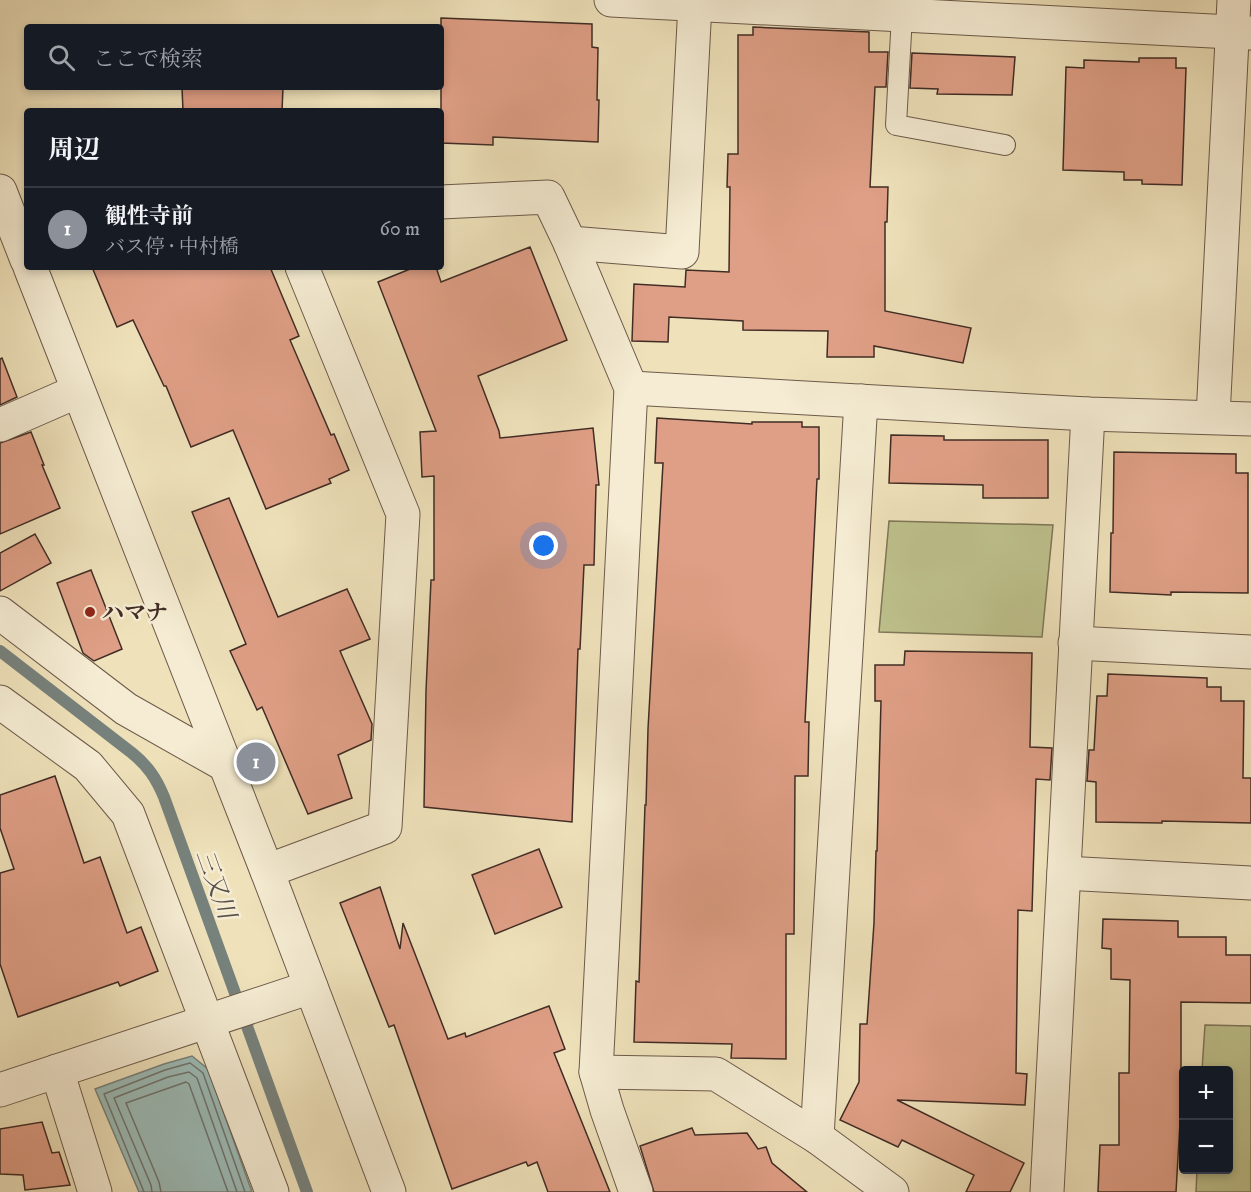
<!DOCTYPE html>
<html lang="ja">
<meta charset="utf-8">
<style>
body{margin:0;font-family:"IM FELL DW Pica","Noto Serif JP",serif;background:#20242c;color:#f1f3f6}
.controls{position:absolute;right:18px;bottom:18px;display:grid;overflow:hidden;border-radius:6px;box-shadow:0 3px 9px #0003}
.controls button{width:54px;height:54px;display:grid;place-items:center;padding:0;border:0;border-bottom:2px solid #363941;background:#171b24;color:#f1f3f6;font:30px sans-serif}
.you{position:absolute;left:544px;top:546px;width:21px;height:21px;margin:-15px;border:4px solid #fff;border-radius:50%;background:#1a73e8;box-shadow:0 0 0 9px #1a73e833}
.badge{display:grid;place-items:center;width:39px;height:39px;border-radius:50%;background:#8c9099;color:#fff;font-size:20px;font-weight:700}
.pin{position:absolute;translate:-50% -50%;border:3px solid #fff;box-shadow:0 2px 6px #0006}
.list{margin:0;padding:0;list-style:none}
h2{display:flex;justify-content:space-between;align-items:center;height:78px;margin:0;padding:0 24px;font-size:26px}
h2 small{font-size:20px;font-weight:400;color:#9ea1a6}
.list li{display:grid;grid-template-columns:39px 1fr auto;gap:18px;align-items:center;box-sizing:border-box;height:84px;padding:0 24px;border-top:2px solid #363941}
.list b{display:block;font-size:22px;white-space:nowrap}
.list p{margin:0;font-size:20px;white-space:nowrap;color:#9ea1a6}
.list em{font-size:20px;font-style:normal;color:#9ea1a6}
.icon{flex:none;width:33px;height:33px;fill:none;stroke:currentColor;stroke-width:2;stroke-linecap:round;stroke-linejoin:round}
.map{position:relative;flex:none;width:1251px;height:1192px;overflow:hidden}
.search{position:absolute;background:#171b24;box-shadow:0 3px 9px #0003;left:24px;top:24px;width:420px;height:66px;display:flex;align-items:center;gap:15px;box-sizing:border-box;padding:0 21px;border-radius:6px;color:#9ea1a6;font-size:22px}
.panel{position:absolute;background:#171b24;box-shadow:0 3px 9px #0003;left:24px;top:108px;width:420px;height:162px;border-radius:6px}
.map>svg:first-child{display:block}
.green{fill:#bec28d;stroke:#7f7759;stroke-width:1.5}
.water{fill:#9cbcb8;stroke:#77827d;stroke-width:1.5}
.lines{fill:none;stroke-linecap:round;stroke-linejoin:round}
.shore{stroke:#6e746e;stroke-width:1.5}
.stream{stroke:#77827d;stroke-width:12}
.building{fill:#df9f86;stroke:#402c25;stroke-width:1.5}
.service-casing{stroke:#6c5a4a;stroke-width:22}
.minor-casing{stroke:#6c5a4a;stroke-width:35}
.tertiary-casing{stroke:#6c5a4a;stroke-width:35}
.service{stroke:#f5ecd3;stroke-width:20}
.minor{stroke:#f5ecd3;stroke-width:33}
.tertiary{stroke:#f5ecd3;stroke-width:33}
.poi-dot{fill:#8f2418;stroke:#f5ecd3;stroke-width:2}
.labels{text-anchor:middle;stroke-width:5;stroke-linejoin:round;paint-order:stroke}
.poi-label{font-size:22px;font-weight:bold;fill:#402c25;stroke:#f5ecd3;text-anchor:start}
.water-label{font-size:24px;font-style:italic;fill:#57504a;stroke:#f5ecd3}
</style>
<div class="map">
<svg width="1251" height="1192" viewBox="0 0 1251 1192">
<rect width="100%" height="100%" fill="#efe2bb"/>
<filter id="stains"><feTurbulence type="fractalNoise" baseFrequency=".00333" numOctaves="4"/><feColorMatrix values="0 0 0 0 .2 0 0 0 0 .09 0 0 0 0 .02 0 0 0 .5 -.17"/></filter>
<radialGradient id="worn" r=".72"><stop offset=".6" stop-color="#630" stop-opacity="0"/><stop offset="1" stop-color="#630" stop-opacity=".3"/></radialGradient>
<g class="green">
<polygon points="889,521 1053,525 1042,637 879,632"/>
<polygon points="1205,1025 1251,1026 1251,1192 1196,1192 1197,1170 1228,1170 1228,1070 1202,1070"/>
</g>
<polygon class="water" points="192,1056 208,1069 252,1192 139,1192 95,1089 164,1064"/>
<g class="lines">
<g class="shore">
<polyline points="144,1192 104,1094 165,1070 190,1063 203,1073 245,1192"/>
<polyline points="152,1192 151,1185 114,1098 168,1077 189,1072 197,1078 237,1192"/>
<polyline points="161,1192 159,1182 126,1103 186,1082 189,1084 228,1192"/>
</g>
<path class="stream" d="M0,651L132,753C148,766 156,778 164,797L307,1192"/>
</g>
<g class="building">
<polygon points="441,18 592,24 592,47 598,48 597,100 599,100 598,142 493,137 493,145 441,143"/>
<polygon points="753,27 869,32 869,52 888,52 886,87 875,87 870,187 888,187 887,222 885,222 885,311 971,328 963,363 874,346 874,357 827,357 828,331 743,330 743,321 669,317 668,342 632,341 634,284 685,287 686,270 729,272 730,187 727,187 728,154 738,154 738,35 753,35"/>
<polygon points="912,53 1015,57 1012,95 937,94 938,89 910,88"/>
<polygon points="1139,58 1176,58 1176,68 1186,68 1182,185 1142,184 1142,180 1124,180 1124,172 1063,170 1066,67 1084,68 1084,60 1139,62"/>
<polygon points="182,87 283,87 282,111 183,111"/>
<polygon points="530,247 567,340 478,376 499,431 500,438 593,428 599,485 596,485 594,565 584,565 580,649 578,649 572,822 424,807 426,691 431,580 434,580 434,476 422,477 420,432 436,431 378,282 415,267 436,267 441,282"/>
<polygon points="92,267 270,267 299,336 290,340 331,435 334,434 349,470 329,479 331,483 266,509 233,430 191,447 166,386 164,386 133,320 117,327"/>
<polygon points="2,358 17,397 0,405 0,359"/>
<polygon points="657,418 752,424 752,422 802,422 802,427 819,427 819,479 817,479 805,722 809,722 808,776 795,776 794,934 786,934 786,1059 731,1058 732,1044 634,1042 636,981 639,982 645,805 646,805 648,729 663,463 655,463"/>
<polygon points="31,432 44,465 42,465 60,508 0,534 0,443"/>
<polygon points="891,435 944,436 944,440 1048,440 1048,498 983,498 983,485 889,483"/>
<polygon points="1114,452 1236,454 1236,473 1248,473 1248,593 1171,592 1171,595 1110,592 1111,533 1113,533"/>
<polygon points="229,498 278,617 347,589 370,639 340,651 372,724 371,740 338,755 352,798 308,814 262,707 257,710 230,651 246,644 192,512"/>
<polygon points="35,534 51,563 0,591 0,553"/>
<polygon points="91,570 122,649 94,661 83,653 57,583"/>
<polygon points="905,651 1032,653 1030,747 1052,748 1050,780 1036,779 1032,911 1018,910 1016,1073 1027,1074 1025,1105 897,1100 1024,1163 1010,1192 966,1192 974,1175 902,1140 898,1147 840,1120 859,1082 860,1024 867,1024 874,923 876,851 877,851 881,701 875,701 875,665 904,665"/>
<polygon points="1108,674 1207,678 1207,687 1221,687 1221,701 1244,701 1243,778 1251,778 1251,823 1162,821 1162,823 1096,822 1096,782 1087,781 1089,750 1094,750 1097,696 1107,696"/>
<polygon points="55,776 84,863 100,857 127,933 141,927 158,971 120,986 118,982 18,1017 0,964 0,873 14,869 0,828 0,795"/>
<polygon points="539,849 562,907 495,934 472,875"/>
<polygon points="380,887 400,949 403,923 448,1039 465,1033 466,1037 549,1006 565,1049 554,1053 610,1192 548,1192 537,1162 528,1166 526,1162 452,1189 394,1025 389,1027 340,903"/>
<polygon points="1103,919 1178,921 1178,937 1226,937 1226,955 1251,955 1251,1003 1181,1002 1181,1105 1176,1192 1098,1192 1100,1145 1119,1145 1119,1073 1129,1073 1130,980 1111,979 1111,949 1102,948"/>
<polygon points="42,1122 52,1153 59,1152 70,1185 25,1190 23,1175 0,1174 0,1129"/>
<polygon points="692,1128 695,1135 747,1133 758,1149 766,1147 772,1163 807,1192 654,1192 640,1146"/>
</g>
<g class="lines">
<defs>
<polyline id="service" points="902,15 896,125 1005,145"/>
<g id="minor">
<polyline points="611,0 1251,33"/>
<polyline points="441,202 548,197 570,243 631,388 596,1072 607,1110 636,1192"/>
<polyline points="570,243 682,252 695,4"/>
<polyline points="631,388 1088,414 1251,419"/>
<polyline points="1213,417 1234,0"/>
<polyline points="0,425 78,391"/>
<polyline points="0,613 126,709 225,765"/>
<polyline points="1075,643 1251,652"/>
<polyline points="0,702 88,766 128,814 272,1192"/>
<polyline points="267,871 385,827 403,514 302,267"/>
<polyline points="1064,873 1251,883"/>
<polyline points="57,1071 95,1192"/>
<polyline points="596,1072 716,1074 817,1137 892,1192"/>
<polyline points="817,1137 861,401"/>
<polyline points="1047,1192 1088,414"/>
</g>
<g id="tertiary">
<polyline points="0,191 27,260"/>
<polyline points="30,267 267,871 389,1192"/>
<polyline points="0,1090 311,987"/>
</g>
</defs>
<use href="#service" class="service-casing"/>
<use href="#minor" class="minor-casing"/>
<use href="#tertiary" class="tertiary-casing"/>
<use href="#service" class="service"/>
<use href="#minor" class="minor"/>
<use href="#tertiary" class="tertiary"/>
</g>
<circle class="poi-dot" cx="90" cy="612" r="6"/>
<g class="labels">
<g class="poi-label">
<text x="102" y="620">ハマナ</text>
</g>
<g class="water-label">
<text transform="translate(216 884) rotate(70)" y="8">三又川</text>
</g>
</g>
<rect width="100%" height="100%" filter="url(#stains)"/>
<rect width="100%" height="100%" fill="url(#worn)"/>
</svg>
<div class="controls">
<button>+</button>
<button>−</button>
</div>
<div class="you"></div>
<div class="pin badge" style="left:256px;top:762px">1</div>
<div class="search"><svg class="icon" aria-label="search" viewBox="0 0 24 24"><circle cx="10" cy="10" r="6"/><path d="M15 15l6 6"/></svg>ここで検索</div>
<section class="panel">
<h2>周辺<small></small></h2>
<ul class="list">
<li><span class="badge">1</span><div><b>観性寺前</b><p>バス停 · 中村橋</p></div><em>60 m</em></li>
</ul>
</section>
</div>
